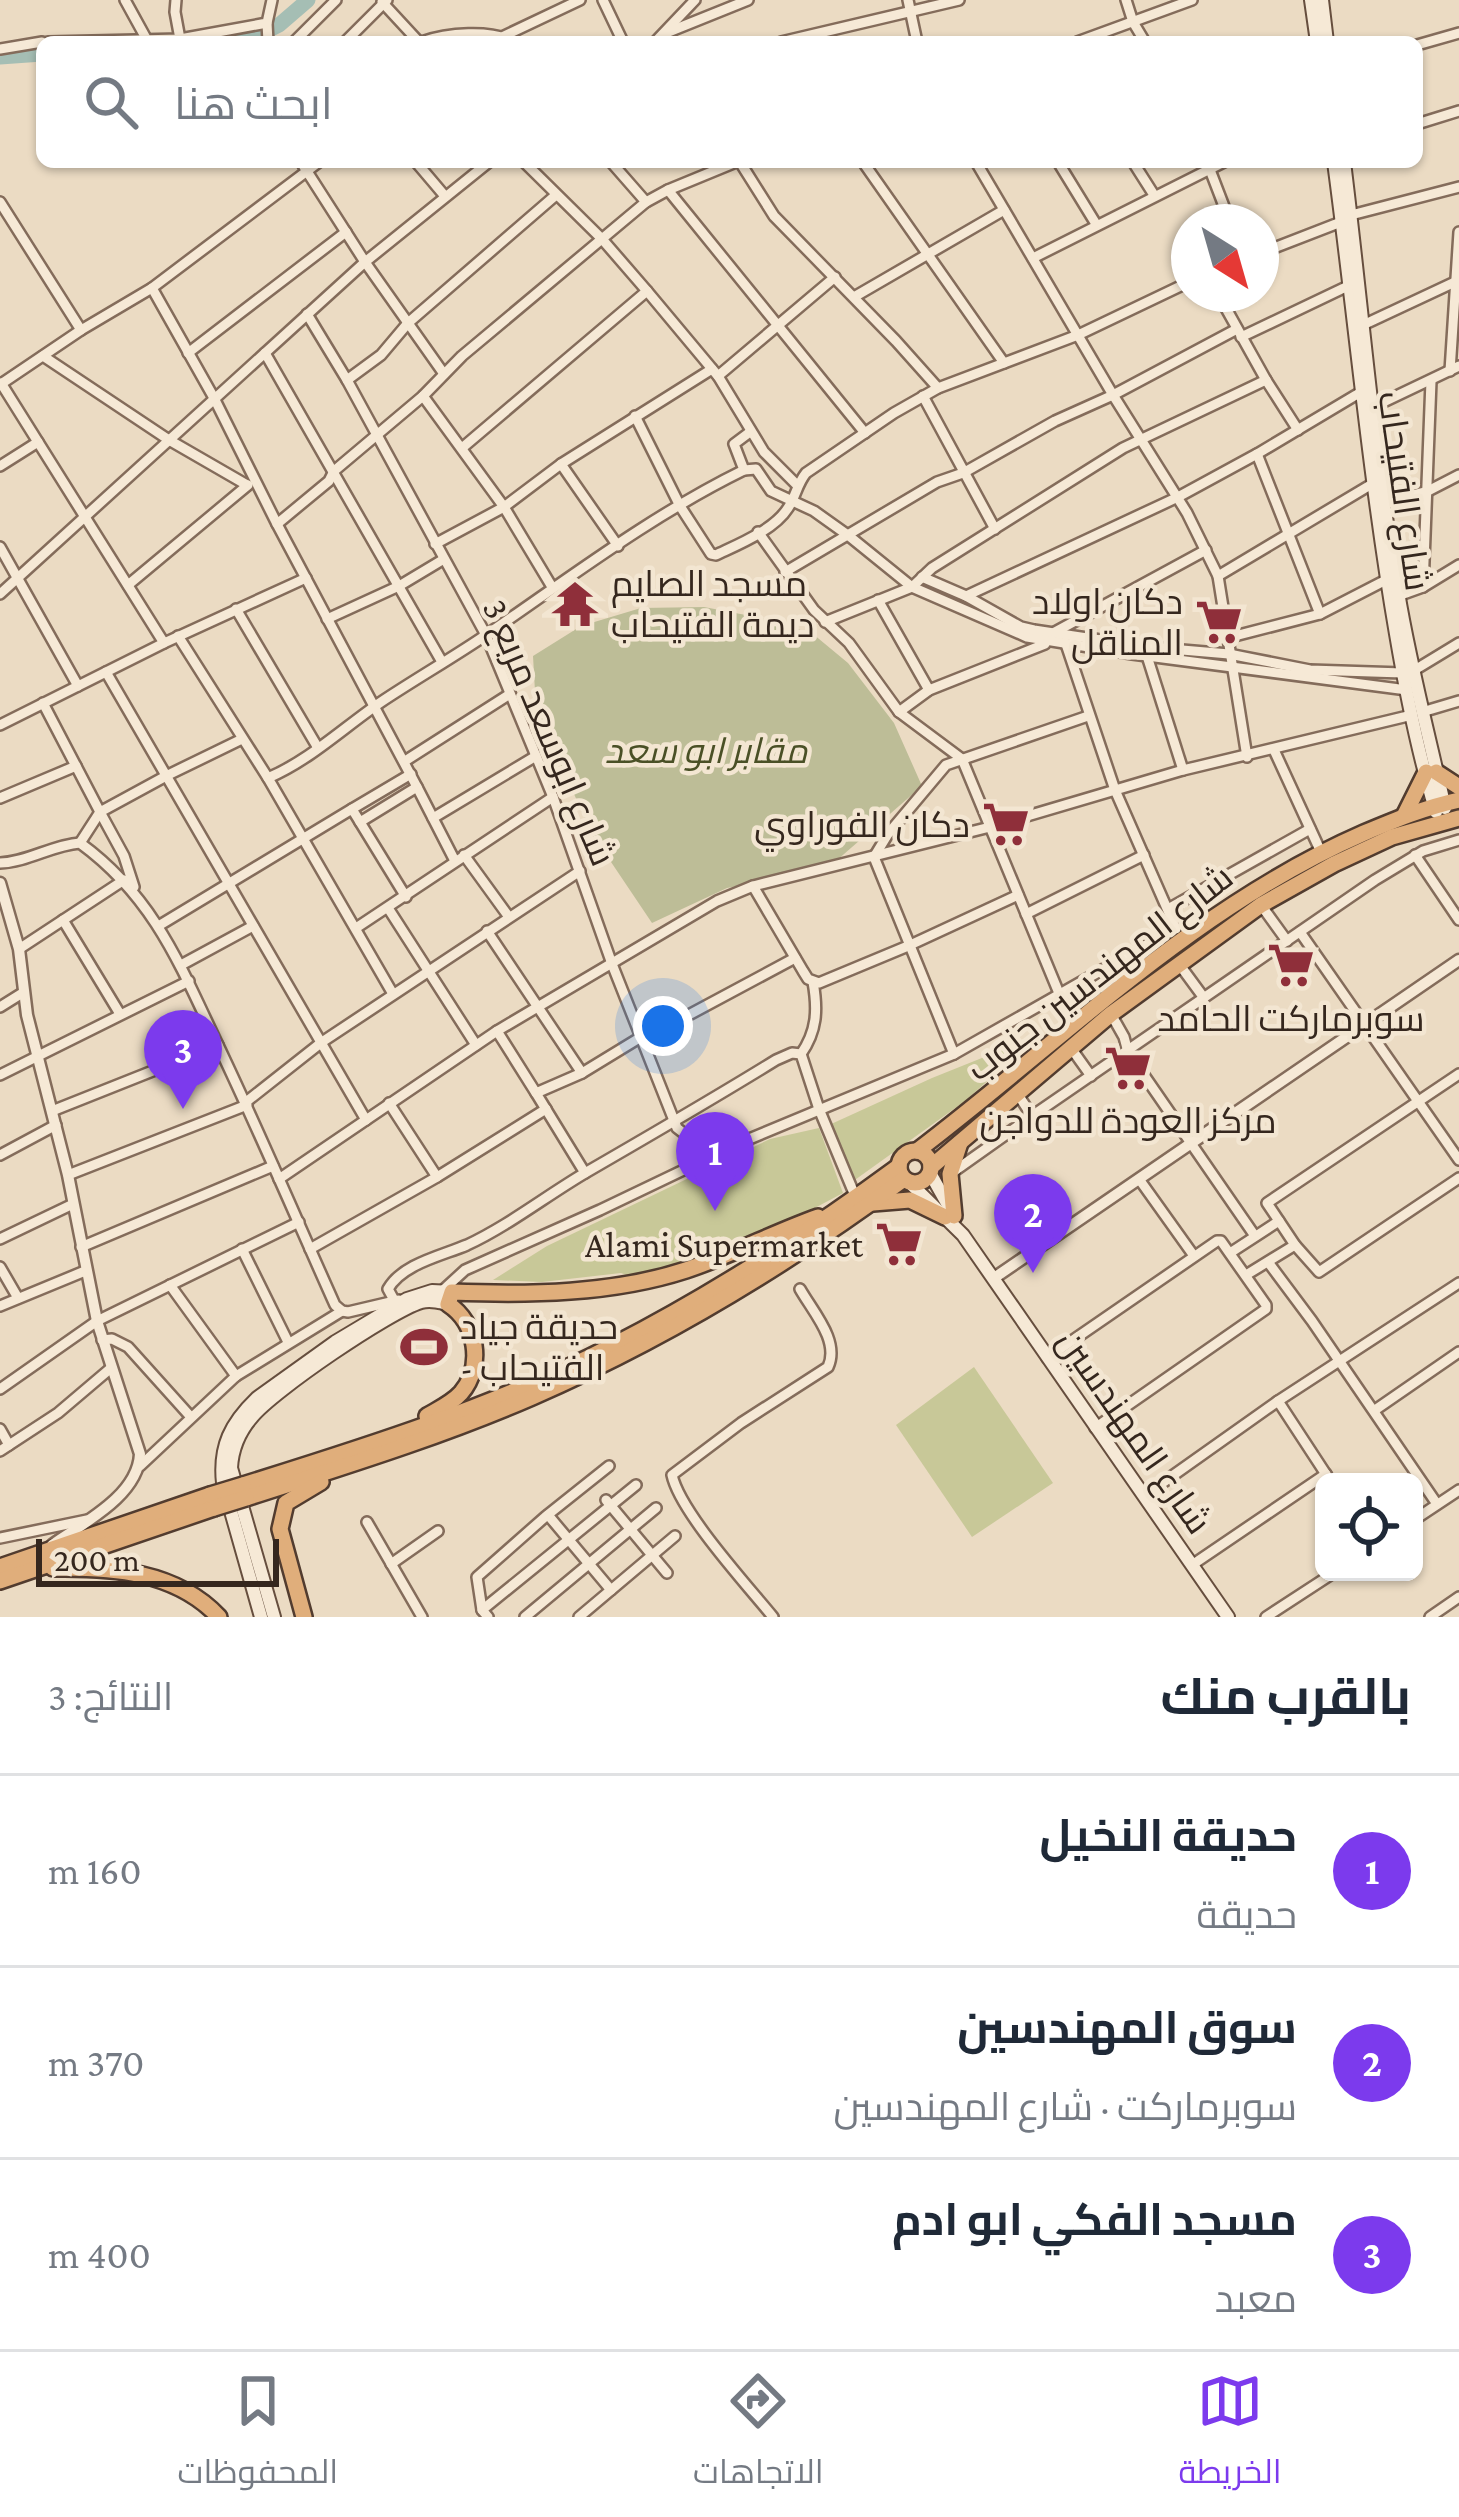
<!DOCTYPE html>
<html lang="ar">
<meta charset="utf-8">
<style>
body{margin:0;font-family:"Crimson Pro",Cairo,serif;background:#f2f2f3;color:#1f2937;direction:rtl}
.controls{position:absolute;right:36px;bottom:36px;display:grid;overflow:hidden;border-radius:18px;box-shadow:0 3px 9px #0004}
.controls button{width:108px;height:108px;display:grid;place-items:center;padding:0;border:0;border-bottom:3px solid #e0e1e3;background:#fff;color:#1f2937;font:60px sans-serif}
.compass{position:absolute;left:1171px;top:204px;width:108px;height:108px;border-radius:50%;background:#fff;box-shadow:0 3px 9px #0004;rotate:143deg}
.scale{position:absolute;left:36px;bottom:30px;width:243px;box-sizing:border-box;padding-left:12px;border:6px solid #35271e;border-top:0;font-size:33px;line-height:42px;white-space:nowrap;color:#35271e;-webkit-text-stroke:9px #f3e6d2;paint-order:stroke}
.you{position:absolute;left:663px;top:1026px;width:42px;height:42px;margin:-30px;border:9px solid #fff;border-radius:50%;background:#1a73e8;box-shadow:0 0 0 18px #1a73e833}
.badge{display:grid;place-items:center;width:78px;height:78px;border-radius:50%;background:#7c3aed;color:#fff;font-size:39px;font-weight:700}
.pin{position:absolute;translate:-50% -99px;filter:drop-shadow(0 3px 6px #0008)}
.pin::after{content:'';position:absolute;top:63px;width:42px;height:36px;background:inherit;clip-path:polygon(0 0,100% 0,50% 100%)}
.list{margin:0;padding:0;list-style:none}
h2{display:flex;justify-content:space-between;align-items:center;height:156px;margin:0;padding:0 48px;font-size:51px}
h2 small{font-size:39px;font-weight:400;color:#747a83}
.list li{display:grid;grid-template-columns:78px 1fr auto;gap:36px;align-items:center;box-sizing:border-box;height:192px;padding:0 48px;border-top:3px solid #e0e1e3}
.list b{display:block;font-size:45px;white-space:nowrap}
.list p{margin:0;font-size:39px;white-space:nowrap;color:#747a83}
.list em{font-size:39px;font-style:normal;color:#747a83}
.icon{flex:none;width:66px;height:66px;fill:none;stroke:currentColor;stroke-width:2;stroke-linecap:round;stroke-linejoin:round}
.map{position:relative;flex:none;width:1459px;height:1617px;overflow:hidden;direction:ltr}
.search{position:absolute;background:#fff;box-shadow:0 3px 9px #0004;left:36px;right:36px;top:36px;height:132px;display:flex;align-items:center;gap:30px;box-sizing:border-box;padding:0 42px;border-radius:18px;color:#747a83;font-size:45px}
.sheet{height:732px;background:#fff}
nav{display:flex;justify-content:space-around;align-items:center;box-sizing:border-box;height:168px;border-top:3px solid #e0e1e3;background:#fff;font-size:33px;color:#747a83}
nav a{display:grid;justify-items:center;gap:6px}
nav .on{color:#7c3aed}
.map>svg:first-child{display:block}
.green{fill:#c8c898}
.cemetery{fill:#bdbd97}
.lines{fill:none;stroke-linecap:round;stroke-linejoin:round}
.river{stroke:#a5beb4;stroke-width:15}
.minor-casing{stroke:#846c5b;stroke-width:14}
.tertiary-casing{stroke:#846c5b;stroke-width:15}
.secondary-casing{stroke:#664e3e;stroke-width:16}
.trunk-casing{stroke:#523c2f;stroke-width:20}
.minor{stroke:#f6e9d6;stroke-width:9}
.tertiary{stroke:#f6e9d6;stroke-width:10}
.secondary{stroke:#f6e9d6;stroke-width:12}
.trunk{stroke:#e0ae7b;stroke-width:15}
.trunk-bridge-casing{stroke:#523c2f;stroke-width:20;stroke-linecap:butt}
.trunk-bridge{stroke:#e0ae7b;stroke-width:15}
.labels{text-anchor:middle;stroke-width:9;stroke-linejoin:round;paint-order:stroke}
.street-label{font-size:36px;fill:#35271e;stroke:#f3e6d2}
.poi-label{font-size:36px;fill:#35271e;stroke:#f3e6d2;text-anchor:end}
.park-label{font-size:36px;font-style:italic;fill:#4a5026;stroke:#f3e6d2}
</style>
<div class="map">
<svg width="1459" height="1617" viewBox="0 0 1459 1617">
<rect width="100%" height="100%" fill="#ebdbc3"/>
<g class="green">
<polygon points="1039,1035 965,1101 852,1182 829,1125 932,1078"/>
<polygon points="819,1128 843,1193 779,1227 715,1255 635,1278 621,1273 542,1282 493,1280 547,1246 770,1139"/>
<polygon points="974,1367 1053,1483 972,1537 896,1425"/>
</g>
<polygon class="cemetery" points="704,607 766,619 813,634 848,663 894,723 922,786 828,868 727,888 652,923 609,859 604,861 536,709 533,656 581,626 641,608"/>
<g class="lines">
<g class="river">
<polyline points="207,42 249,31 267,31 279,25 308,0"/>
<polyline points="0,57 42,54"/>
</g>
<defs>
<g id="minor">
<polyline points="125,0 147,40"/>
<polyline points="176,0 175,12 180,39"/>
<polyline points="603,0 623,42"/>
<polyline points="908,0 917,42"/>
<polyline points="1126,0 1133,22 1145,42"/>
<polyline points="382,2 419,42"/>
<polyline points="267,23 268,42"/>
<polyline points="666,33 748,0"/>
<polyline points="504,36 580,0"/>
<polyline points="48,42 180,39 267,23 272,0"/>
<polyline points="294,42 336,0"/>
<polyline points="345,42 387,0"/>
<path d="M421,42C447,33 490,29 514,42"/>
<polyline points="655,42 695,0"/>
<polyline points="781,42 959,0"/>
<polyline points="1077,42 1192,0"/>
<polyline points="1417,45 1459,33"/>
<polyline points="0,49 42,42"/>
<polyline points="1417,124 1459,111"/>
<polyline points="301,162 365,262 444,374"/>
<polyline points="416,162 444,195"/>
<polyline points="524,162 602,239 647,291 718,376 764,452 797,485"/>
<polyline points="611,162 646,202"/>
<polyline points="740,162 774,216 896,341 938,388"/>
<polyline points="863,162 1004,363"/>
<polyline points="976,162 1113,395 1187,513 1218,576 1247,757"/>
<polyline points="1058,162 1096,224"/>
<polyline points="1133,162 1154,195"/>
<polyline points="1207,162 1230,222"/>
<polyline points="668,190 865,433"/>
<polyline points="0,202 81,330"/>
<polyline points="1351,215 1459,187"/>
<polyline points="1261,253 1341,222"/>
<polyline points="1033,258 1224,162"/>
<polyline points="152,288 214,398 277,524 417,787 360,822"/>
<polyline points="1218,294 1266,380 1298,430"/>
<polyline points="854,297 1004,210"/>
<polyline points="307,314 347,380 486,635 553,797 612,964 677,1128 690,1138 742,1142"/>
<polyline points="1363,325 1459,280"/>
<polyline points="1241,337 1348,286"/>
<polyline points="188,353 346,232"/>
<polyline points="265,353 442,662"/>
<polyline points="43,356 169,440 247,485"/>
<polyline points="1450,371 1459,232"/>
<polyline points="718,376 835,277"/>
<polyline points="347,380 381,355 408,323 556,195"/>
<polyline points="1,383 164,643"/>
<polyline points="1,384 81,330 152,288 319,162"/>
<polyline points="423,396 504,507 552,587"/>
<polyline points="923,396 995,529"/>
<polyline points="1371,408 1459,366"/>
<path d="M635,416L680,506L711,554L716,555C739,544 774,530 788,508C796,496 797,484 806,473L894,413L938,388L1078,335L1189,282"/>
<polyline points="462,448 647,291"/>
<polyline points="1257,454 1320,614"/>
<polyline points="561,464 618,546"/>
<polyline points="0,466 38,442"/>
<polyline points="744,470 756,469 771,491 814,511 849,536 912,587 1027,637 1132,654 1407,690"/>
<polyline points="1385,502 1428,491 1459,475"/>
<polyline points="277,524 329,481 334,471 423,396 462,356 646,202 668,190 736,162"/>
<polyline points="758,532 814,610 849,643 899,712 962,759 1073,1027"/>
<polyline points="435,544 504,507 561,464 712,369"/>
<polyline points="0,547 78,686"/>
<polyline points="785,572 937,482 963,473 1055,421 1113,395 1237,329"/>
<polyline points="1218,576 1372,484"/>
<polyline points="922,577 966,596 1021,627 1034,630 1147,647 1229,654 1310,670 1403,673"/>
<polyline points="128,585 248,485"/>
<polyline points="1423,587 1431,381"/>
<polyline points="0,594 365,262 489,162"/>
<polyline points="966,596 1178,497 1257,454 1361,392"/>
<polyline points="1398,596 1423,587 1459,565"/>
<polyline points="878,600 929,690"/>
<polyline points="236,609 318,748"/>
<polyline points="327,619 399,586 444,559"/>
<polyline points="825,622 912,587 932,568 1123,448 1266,380"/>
<polyline points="1055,632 1206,550"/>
<polyline points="178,636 268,778"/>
<polyline points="1227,638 1320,614 1386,580"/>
<polyline points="1066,644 1115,790 1176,929"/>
<polyline points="1147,656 1183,770"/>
<polyline points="1413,671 1459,643"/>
<polyline points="106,672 366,1120"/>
<polyline points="43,703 100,812 80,843"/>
<polyline points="899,712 929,690 1045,644"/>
<polyline points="1422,712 1459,701"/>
<polyline points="0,725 164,643 306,578"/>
<polyline points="1274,750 1321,852"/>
<polyline points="405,761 510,694"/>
<polyline points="417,787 455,861"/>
<polyline points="0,798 76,766"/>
<polyline points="352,809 411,774"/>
<polyline points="433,818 536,756"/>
<polyline points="464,855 509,917"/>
<polyline points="1415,855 1459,920"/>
<path d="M0,863C28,862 52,845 80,843C154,897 180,965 218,1045C259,1131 296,1218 335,1305L342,1311L348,1312L399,1300"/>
<polyline points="753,886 803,971 808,979 819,983 908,946 1018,895"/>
<polyline points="134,887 124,856 100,812 168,775 242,739"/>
<polyline points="1261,905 1287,941"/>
<polyline points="388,908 476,1045"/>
<polyline points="1168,909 1310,829"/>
<polyline points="1026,914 1144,855"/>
<polyline points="63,920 120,1014"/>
<polyline points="160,925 352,809 406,897"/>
<polyline points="356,928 553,797"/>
<polyline points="487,931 582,1073"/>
<polyline points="1300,932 1459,1160"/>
<polyline points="19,949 124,880"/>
<polyline points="1179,964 1204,998"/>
<polyline points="181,965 253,926"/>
<path d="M393,994L268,778C310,760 343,728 381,702C417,678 454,657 489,633C572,576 654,514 744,470L734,444L750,432"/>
<polyline points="0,1007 24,992"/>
<polyline points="1111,1014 1124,1037 1128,1052 1255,1236"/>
<polyline points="497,1031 536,1093"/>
<polyline points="642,1040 795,958"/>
<polyline points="1071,1048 1091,1076"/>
<path d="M801,1054C817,1031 818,1010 813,982"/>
<polyline points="954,1054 874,857 888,834 946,765 1088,716"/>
<polyline points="1459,1074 1267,1203 1295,1245 1319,1272 1459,1178"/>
<polyline points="0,1075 189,981"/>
<polyline points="1017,1093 1032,1116 1375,880 1423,851 1459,840"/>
<polyline points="246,1102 322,1042 580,871"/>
<polyline points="389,1103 437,1177"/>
<polyline points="52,1111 218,1045"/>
<polyline points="0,1155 56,1125"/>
<polyline points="953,1172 1032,1116"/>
<polyline points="585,1173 536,1093 582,1073 641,1037"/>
<polyline points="68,1175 247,1105"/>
<polyline points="279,1179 497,1031 717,901 753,886 990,827 1183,770 1412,715"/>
<polyline points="1139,1179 1194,1256"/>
<polyline points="0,1239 73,1204"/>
<polyline points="81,1247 273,1166"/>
<polyline points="242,1249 288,1342"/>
<polyline points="310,1249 437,1177 546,1109"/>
<polyline points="1230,1253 1279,1221"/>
<polyline points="1268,1262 1312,1321 1437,1504"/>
<polyline points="0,1267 18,1298"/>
<polyline points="1246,1275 1295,1245"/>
<polyline points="170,1285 236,1376"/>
<polyline points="442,1291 465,1270 600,1210 742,1142 954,1054 1176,928"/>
<path d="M394,1300L388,1289C402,1264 441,1256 467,1245C508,1226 546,1196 585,1173C649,1136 713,1099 776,1060L792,1053L801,1054L803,1060L819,1109L856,1198"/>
<polyline points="0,1306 85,1271"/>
<polyline points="102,1340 112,1339 128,1347 190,1416"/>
<polyline points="1047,1358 1217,1241 1221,1241 1266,1305 1266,1309 1095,1428"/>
<polyline points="0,1389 97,1321 299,1222"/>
<polyline points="1278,1401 1331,1482"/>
<polyline points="1375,1410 1459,1352"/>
<polyline points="0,1429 9,1445"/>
<polyline points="0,1451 58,1413 111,1368"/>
<polyline points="140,1466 236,1376 342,1311"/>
<polyline points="1144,1496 1278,1401 1459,1283"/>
<polyline points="606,1500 667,1573"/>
<polyline points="548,1515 611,1590"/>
<polyline points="1414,1520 1459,1490"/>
<polyline points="367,1522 422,1617"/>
<polyline points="0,1538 87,1520"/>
<polyline points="391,1564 438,1531"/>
<polyline points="1192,1565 1326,1474"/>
<polyline points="482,1610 477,1577 545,1517 609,1466"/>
<polyline points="488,1617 482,1610 636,1485"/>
<polyline points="525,1617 656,1508"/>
<polyline points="579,1617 675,1536"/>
<path d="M773,1617C747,1585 680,1512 672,1475L741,1423L828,1367C840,1341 813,1312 800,1289"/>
<polyline points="1266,1617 1335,1572"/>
<polyline points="1430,1617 1459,1597"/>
</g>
<g id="tertiary">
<path d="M0,883L19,949L27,1015L68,1175L97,1321L140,1454C138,1496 83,1523 52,1545"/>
<polyline points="994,1278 1459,960"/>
</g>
<g id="secondary">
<polyline points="1311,0 1317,42"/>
<polyline points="1322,0 1327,42"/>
<path d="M1334,162C1355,319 1369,477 1396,634C1406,693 1418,754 1436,812"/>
<path d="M1344,162C1362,305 1373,450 1398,592C1410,665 1429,736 1445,808"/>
<polyline points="930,1173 952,1212"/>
<polyline points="909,1182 963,1235 1228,1617"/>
<path d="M261,1617L223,1483C219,1446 231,1423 257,1398L335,1342L407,1299L432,1291L452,1292"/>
<path d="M274,1617L231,1468C232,1449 239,1432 252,1417C273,1391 389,1312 421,1302C431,1299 439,1302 448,1304"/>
</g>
<g id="trunk">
<polyline points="1436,772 1459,787"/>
<polyline points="1404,816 1426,772"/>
<path d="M917,1151C1063,1040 1194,907 1364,833C1395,820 1426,807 1459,800"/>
<circle cx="915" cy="1167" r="16"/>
<polyline points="931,1167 1111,1014 1261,905 1334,864 1392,837 1459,818"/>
<polyline points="873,1203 910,1200 945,1217"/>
<polyline points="954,1216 950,1174 960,1143"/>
<path d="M427,1416C439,1409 452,1403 461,1393C484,1366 477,1323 448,1304L452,1292C530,1295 612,1294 686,1270C732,1255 773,1233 818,1217"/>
<path d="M243,1485C368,1446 495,1406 612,1346C713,1294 808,1233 899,1166"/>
<path d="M246,1498C342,1467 440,1437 532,1397C666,1339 787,1265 904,1179"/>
<polyline points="0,1567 210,1495"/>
<path d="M53,1568C112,1567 176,1571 219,1617"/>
<polyline points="0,1581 214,1508"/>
<polyline points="304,1617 280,1529 286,1503 321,1482"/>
</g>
</defs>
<use href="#minor" class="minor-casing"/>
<use href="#tertiary" class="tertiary-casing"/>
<use href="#secondary" class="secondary-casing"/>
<use href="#trunk" class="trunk-casing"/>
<use href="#minor" class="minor"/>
<use href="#tertiary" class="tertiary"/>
<use href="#secondary" class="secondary"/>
<use href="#trunk" class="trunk"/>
<defs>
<g id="trunk-bridge">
<polyline points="210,1495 243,1485"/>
<polyline points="214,1508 246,1498"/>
</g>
</defs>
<use href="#trunk-bridge" class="trunk-bridge-casing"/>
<use href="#trunk-bridge" class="trunk-bridge"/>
</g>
<defs>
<symbol id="temple-bare" viewBox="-9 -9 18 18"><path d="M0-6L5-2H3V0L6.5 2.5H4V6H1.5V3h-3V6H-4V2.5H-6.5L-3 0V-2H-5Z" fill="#8f2f3a" stroke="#f3e6d2" stroke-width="2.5" paint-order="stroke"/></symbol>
<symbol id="supermarket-bare" viewBox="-9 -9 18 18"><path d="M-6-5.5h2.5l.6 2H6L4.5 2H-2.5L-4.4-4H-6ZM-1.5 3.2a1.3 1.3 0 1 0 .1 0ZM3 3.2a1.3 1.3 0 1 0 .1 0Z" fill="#8f2f3a" stroke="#f3e6d2" stroke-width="2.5" paint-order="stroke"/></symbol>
<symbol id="stadium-bare" viewBox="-9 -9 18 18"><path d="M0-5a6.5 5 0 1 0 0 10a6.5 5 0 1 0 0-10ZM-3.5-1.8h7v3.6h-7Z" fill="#8f2f3a" stroke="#f3e6d2" stroke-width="2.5" paint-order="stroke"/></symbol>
</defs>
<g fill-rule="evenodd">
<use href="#temple-bare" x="542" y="571" width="66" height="66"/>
<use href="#supermarket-bare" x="1186" y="589" width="66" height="66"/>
<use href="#supermarket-bare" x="973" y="791" width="66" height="66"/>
<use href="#supermarket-bare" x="1258" y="932" width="66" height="66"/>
<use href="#supermarket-bare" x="1095" y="1035" width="66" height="66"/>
<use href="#supermarket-bare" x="866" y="1211" width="66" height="66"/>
<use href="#stadium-bare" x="391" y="1314" width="66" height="66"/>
</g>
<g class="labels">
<g class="street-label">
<text transform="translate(1405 491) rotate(82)" y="13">شارع الفتيحاب</text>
<text transform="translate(550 732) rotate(67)" y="13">شارع ابوسعد مربع 3</text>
<text transform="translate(1099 972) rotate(-38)" y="13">شارع المهندسين جنوب</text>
<text transform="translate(1135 1431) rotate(55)" y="13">شارع المهندسين</text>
</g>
<g class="poi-label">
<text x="611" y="596" text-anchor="start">مسجد الصايم<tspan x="611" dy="41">ديمة الفتيحاب</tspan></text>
<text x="1183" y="614">دكان اولاد<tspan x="1183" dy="41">المناقل</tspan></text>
<text x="970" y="837">دكان الفوراوي</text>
<text x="1291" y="1031" text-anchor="middle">سوبرماركت الحامد</text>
<text x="1128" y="1133" text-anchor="middle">مركز العودة للدواجن</text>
<text x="863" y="1257">Alami Supermarket</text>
<text x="460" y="1339" text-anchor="start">حديقة جياد<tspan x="460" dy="41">- الفتيحاب</tspan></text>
</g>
<g class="park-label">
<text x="706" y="763">مقابر ابو سعد</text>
</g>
</g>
</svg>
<div class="controls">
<button><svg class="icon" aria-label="locate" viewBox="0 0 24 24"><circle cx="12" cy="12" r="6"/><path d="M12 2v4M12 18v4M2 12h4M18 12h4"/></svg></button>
</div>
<svg class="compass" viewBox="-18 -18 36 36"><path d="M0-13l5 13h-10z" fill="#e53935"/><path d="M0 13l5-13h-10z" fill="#747a83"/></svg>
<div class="scale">200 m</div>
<div class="you"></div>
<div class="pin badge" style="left:715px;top:1211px">1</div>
<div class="pin badge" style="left:1033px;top:1273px">2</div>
<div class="pin badge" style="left:183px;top:1109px">3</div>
<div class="search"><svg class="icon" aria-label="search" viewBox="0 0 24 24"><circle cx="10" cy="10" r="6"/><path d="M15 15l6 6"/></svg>ابحث هنا</div>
</div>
<section class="sheet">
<h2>بالقرب منك<small>النتائج: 3</small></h2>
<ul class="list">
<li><span class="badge">1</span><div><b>حديقة النخيل</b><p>حديقة</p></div><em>160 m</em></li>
<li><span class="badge">2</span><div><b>سوق المهندسين</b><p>سوبرماركت · شارع المهندسين</p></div><em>370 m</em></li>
<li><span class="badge">3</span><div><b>مسجد الفكي ابو ادم</b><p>معبد</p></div><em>400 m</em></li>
</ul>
</section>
<nav>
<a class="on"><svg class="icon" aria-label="map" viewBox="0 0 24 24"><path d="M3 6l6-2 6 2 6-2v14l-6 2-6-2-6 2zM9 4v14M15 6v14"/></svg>الخريطة</a>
<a><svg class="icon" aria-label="directions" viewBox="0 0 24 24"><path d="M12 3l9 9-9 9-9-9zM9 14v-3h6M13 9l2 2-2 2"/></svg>الاتجاهات</a>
<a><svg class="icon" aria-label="saved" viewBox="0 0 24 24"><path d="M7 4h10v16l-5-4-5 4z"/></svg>المحفوظات</a>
</nav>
